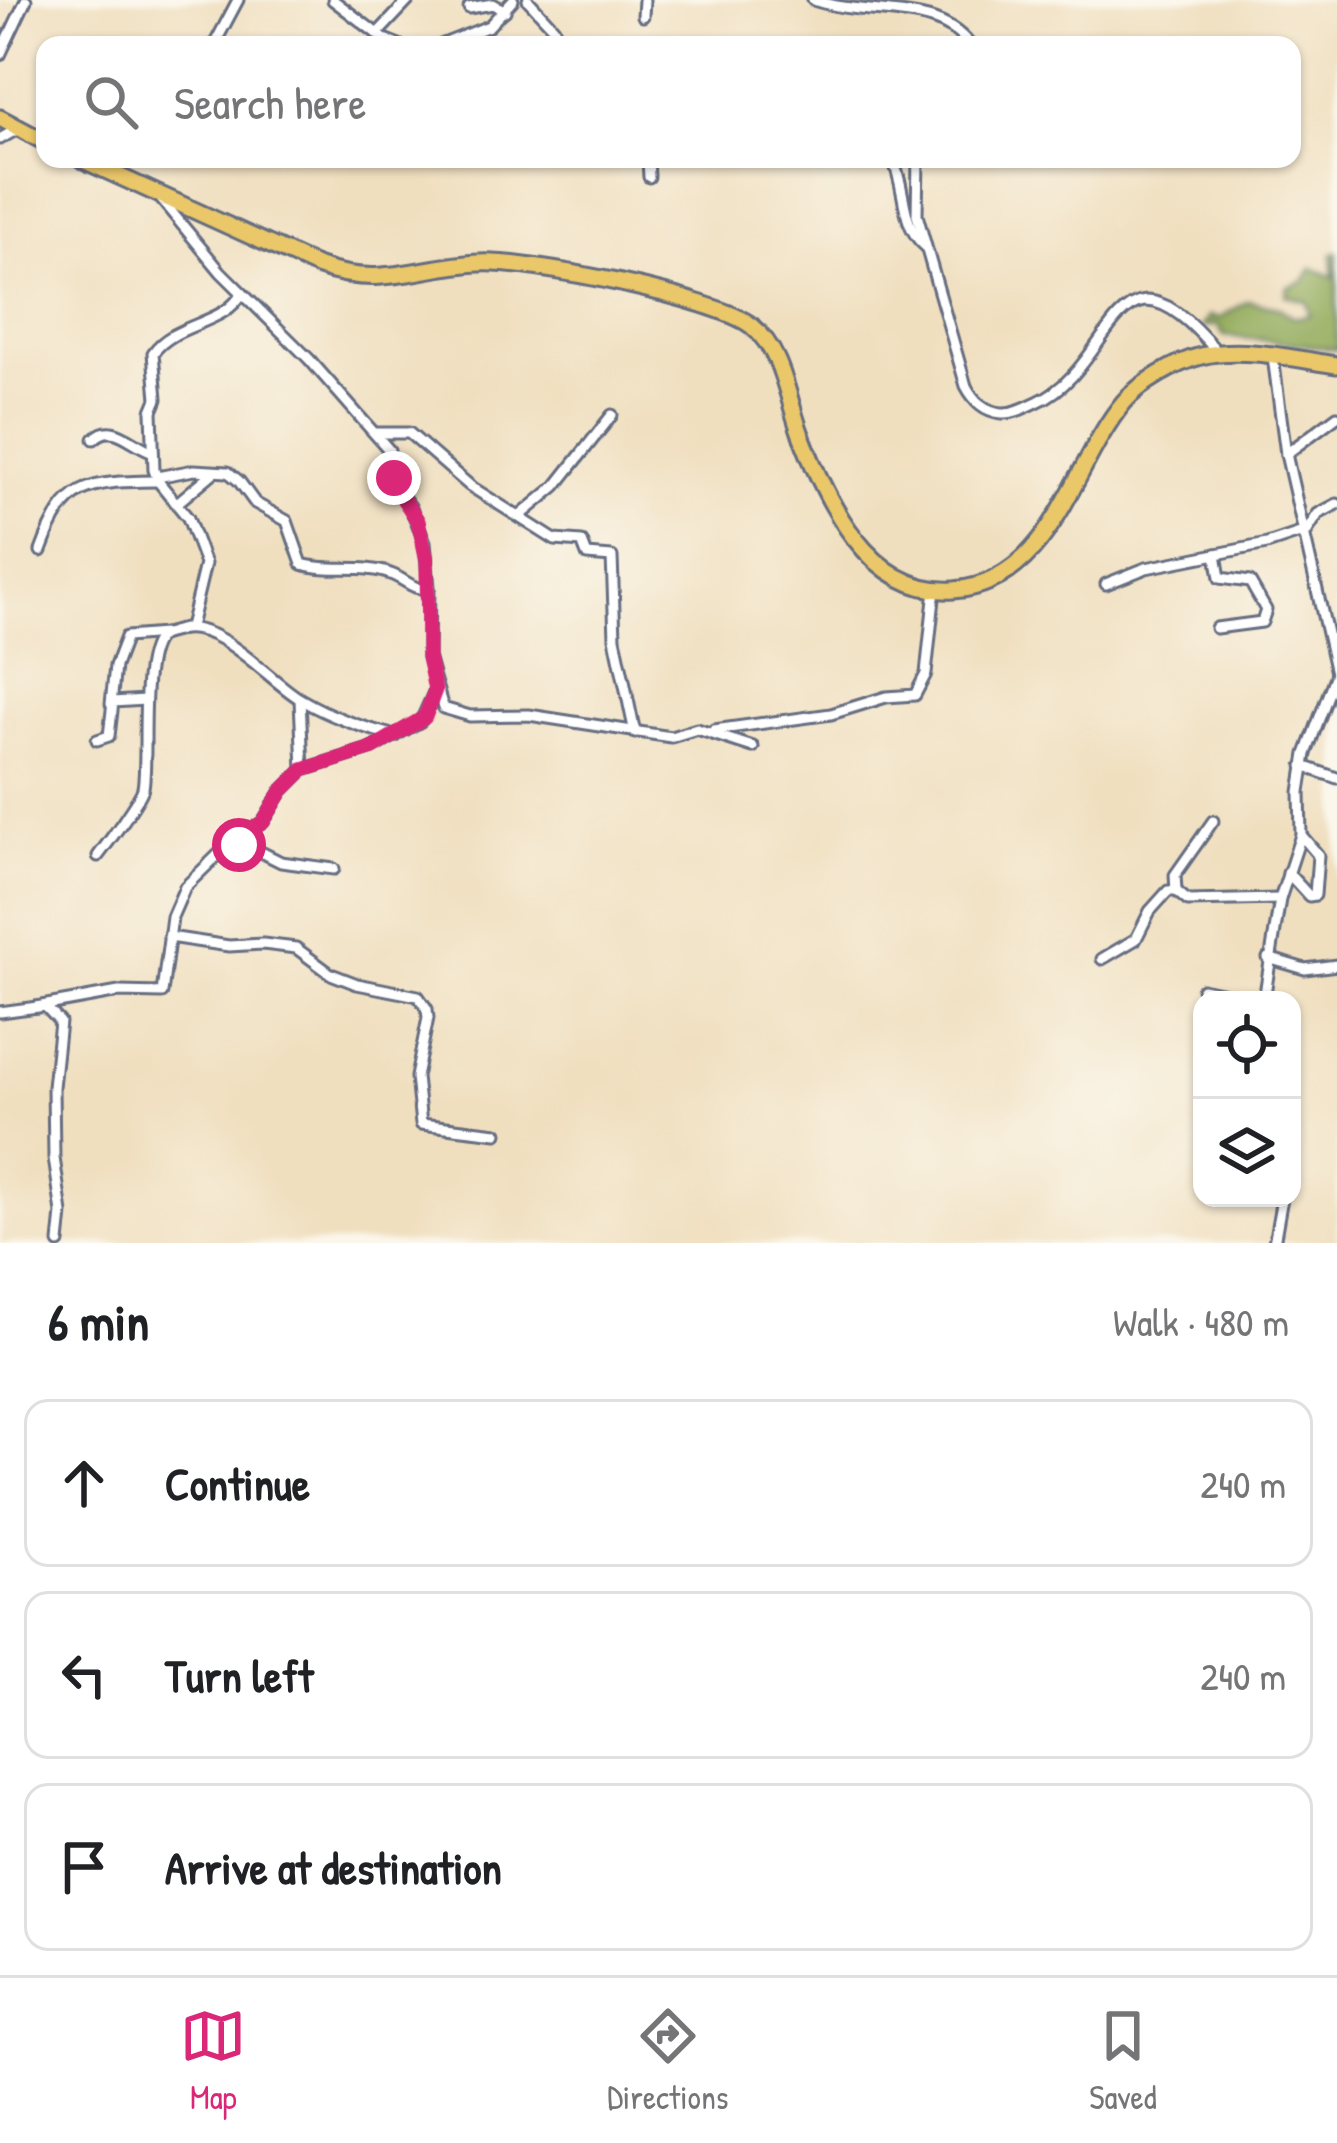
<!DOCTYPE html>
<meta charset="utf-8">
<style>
body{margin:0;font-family:"Patrick Hand",sans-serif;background:#f6f6f6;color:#202124}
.controls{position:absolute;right:36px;bottom:36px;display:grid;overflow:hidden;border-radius:24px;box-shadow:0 3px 9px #0004}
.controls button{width:108px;height:108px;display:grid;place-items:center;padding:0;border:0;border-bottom:3px solid #e0e0e0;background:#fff;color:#202124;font:60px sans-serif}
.stop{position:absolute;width:36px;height:36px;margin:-27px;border:9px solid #db2777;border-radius:50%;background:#fff}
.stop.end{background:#db2777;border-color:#fff;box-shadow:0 3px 12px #0008}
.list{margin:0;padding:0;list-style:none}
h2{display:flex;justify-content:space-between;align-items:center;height:156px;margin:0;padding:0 48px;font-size:51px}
h2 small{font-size:39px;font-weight:400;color:#757577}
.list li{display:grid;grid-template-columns:78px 1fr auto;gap:36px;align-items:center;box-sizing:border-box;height:168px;margin:0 24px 24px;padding:0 24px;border:3px solid #e0e0e0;border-radius:24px}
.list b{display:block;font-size:45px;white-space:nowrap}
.list em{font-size:39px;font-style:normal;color:#757577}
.icon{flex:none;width:66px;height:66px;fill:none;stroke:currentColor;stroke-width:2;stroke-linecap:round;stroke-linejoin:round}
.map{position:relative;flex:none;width:1337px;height:1243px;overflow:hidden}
.search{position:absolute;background:#fff;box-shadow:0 3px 9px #0004;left:36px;right:36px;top:36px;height:132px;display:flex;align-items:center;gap:30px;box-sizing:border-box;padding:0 42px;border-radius:24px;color:#757577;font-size:45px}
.sheet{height:732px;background:#fff}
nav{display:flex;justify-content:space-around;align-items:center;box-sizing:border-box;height:168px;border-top:3px solid #e0e0e0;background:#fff;font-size:33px;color:#757577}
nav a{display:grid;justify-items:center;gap:6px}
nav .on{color:#db2777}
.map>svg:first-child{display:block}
.forest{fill:#93ab5c;stroke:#576d5d;stroke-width:3}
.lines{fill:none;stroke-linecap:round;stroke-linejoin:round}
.minor-casing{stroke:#666d80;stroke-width:15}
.highway-casing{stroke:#666d80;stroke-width:21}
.minor{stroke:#fff;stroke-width:9}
.highway{stroke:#eac769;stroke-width:15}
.route{stroke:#db2777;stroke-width:15}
</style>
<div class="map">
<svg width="1337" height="1243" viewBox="0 0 1337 1243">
<rect width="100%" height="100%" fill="#fbf7ec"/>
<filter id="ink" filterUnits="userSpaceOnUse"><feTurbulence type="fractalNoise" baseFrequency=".00833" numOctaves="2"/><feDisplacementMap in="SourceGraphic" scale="24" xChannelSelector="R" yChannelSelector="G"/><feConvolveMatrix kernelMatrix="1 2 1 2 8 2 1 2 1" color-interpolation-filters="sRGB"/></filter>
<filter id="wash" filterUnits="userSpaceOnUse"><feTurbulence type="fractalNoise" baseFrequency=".004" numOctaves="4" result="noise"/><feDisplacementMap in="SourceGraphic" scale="48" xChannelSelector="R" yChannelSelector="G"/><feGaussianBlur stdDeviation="2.7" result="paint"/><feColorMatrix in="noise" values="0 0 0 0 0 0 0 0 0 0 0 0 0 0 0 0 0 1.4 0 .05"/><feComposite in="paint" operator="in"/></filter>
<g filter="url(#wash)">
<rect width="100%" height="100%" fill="#f0dfbf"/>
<path class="forest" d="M1337,252V350C1298,343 1263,340 1224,336L1218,325L1203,327L1209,316L1219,318L1248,301L1278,307L1293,318L1310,315L1306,301L1286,296L1288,287L1304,281L1312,268L1334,277L1332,255Z"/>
</g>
<g filter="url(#ink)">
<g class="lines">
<defs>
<g id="minor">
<polyline points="333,0 384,39 399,45"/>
<polyline points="528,0 554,28 555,45"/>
<path d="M813,0C870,19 935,0 970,45"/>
<polyline points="469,8 493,4 505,11"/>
<polyline points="643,16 644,0"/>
<polyline points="377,34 409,0"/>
<polyline points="214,45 238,0"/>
<polyline points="441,45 489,26 513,0"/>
<polyline points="0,55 26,0"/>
<polyline points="0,139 19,128"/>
<polyline points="648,159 649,177"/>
<path d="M892,159C907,187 899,224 925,246"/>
<path d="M918,159L917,215L966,386C974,401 984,411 1002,413C1014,414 1026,407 1037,402C1118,366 1112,226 1219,354"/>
<polyline points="160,198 221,272 309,359 389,450 396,488 410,506 425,542 429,587 428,657 443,708 470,716 529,715 671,737 697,729 753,747"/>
<polyline points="1273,357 1286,454 1336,673"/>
<polyline points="377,433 409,433 470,486 555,540 582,542 587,555 612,557 615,638 635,733"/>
<path d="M94,439C113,420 131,444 151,451"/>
<polyline points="1286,454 1337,416"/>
<path d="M157,477L194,470L228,472L239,481L255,503L287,521L302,564C331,573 364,563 393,575C407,581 413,590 429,589"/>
<polyline points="177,503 214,472"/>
<polyline points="520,516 556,486 612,415"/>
<polyline points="1304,536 1318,514 1337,504"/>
<path d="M41,551C66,481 89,482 158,481"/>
<polyline points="1106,584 1146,568 1267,544 1303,532"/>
<path d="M190,627L205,564L188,518L158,481L154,470L152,411L157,399L153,353C175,322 225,325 242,293"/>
<polyline points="1216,628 1262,622 1266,610 1250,582 1220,578 1216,554"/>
<polyline points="300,699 303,770"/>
<polyline points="111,704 115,666 126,637 164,634"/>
<polyline points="714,730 831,714 886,697 915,695 926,674 935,589"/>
<polyline points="97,740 109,736 113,702 145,700"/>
<polyline points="1303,766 1337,778"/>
<polyline points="229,844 261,852 281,862 334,869"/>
<path d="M98,856C107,844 141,798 143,788C149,758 137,652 162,635C164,634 177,631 179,630C219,619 271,683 302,700C331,717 363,728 396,736"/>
<polyline points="1288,873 1309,896 1315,895 1318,855 1301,835"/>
<polyline points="1176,891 1175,875 1213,821"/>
<polyline points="169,937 229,946 263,944 296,948 331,974 357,984 418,996 427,1009 428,1018 416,1077 421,1124 497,1133"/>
<polyline points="1268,958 1305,969 1337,965"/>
<polyline points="1102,959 1136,939 1150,911 1168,891 1176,891 1188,901 1280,899"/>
<polyline points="1202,989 1255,1000"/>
<polyline points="1264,1000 1280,899 1301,835 1300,792 1306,754 1337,671"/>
<polyline points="36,1007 119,992 162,993 172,917 185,887 228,845 263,822 282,791 303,770 373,748 421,721 435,690"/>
<polyline points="0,1012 45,1006 60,1022 53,1087 54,1158 62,1213 59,1243"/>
<polyline points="1274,1243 1282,1198"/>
</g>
<g id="highway">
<polyline points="0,118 45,142"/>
<path d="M81,159L319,267C382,289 418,266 480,263C527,260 717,298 752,326C783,352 787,397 800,432C825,499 869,595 954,590C1052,583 1072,464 1124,402C1140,383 1177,362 1201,356C1243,346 1295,359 1337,365"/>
</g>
</defs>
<use href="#minor" class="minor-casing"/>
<use href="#highway" class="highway-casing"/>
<use href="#minor" class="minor"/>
<use href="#highway" class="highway"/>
</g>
</g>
<g class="lines" filter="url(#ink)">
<polyline class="route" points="239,845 230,844 263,822 282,791 303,770 373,748 425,717 435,690 428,657 427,560 418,521 396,488 394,478"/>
</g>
</svg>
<div class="controls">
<button><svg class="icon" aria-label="locate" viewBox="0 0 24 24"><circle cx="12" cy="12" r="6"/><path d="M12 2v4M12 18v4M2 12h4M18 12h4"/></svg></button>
<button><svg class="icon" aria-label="layers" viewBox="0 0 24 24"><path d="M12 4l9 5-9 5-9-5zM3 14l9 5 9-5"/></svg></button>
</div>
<div class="stop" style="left:239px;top:845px"></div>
<div class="stop end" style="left:394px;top:478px"></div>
<div class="search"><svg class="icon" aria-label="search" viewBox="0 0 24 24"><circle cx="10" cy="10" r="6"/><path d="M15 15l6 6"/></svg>Search here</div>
</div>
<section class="sheet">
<h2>6 min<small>Walk · 480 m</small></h2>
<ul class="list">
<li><svg class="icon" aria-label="ahead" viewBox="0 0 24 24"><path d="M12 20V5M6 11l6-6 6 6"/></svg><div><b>Continue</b></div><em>240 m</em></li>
<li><svg class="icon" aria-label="left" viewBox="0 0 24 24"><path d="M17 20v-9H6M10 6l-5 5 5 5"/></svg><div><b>Turn left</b></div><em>240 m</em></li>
<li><svg class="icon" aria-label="arrive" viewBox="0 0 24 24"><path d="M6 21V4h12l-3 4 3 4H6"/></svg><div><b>Arrive at destination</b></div></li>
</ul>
</section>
<nav>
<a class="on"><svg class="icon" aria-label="map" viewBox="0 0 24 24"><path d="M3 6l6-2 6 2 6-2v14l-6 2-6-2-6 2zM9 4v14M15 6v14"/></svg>Map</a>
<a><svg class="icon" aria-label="directions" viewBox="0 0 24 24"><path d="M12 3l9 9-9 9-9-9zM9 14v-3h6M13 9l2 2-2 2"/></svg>Directions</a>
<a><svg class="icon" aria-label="saved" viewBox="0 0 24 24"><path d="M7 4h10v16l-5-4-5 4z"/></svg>Saved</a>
</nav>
